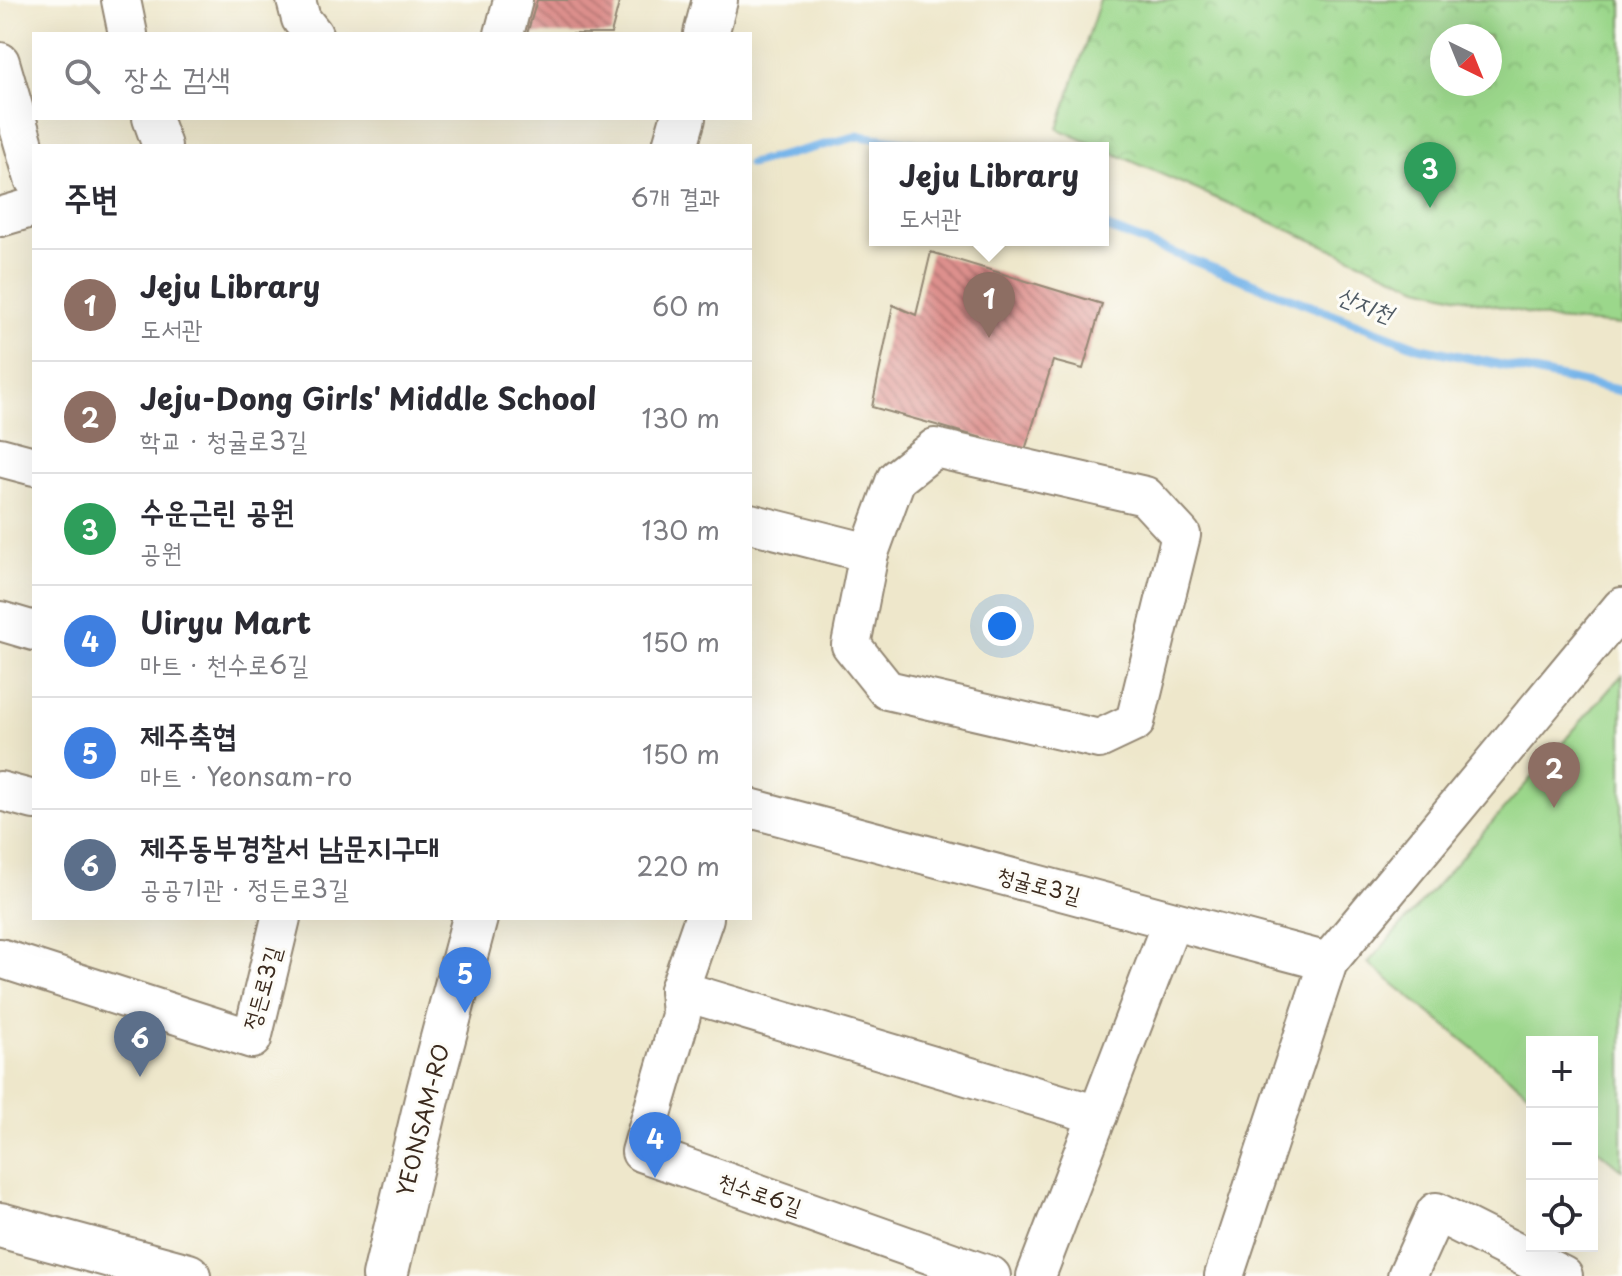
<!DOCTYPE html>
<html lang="ko">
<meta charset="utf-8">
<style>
body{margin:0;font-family:"Playpen Sans","Poor Story",sans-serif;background:#f7f7f7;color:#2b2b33}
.controls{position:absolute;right:24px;bottom:24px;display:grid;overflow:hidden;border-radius:0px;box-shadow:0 8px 32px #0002}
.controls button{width:72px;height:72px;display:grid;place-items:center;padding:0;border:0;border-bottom:2px solid #e1e1e2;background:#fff;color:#2b2b33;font:40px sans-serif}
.compass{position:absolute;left:1430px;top:24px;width:72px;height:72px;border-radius:50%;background:#fff;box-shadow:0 8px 32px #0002;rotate:137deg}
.you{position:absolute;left:1002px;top:626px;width:28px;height:28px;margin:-20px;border:6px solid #fff;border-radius:50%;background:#1a73e8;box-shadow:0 0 0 12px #1a73e833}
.badge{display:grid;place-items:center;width:52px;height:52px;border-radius:50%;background:#111827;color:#fff;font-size:26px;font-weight:700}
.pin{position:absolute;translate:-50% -66px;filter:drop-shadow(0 2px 4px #0008)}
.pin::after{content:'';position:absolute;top:42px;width:28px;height:24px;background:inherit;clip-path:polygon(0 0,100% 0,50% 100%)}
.popup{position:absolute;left:869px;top:142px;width:240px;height:104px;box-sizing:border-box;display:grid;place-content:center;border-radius:0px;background:#fff;filter:drop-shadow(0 2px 6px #0005);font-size:26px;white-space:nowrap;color:#7c7c81}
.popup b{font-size:30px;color:#2b2b33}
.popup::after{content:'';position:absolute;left:50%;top:100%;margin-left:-16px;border:16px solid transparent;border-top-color:#fff}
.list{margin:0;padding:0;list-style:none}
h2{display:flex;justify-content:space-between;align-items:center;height:104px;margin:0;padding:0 32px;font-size:34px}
h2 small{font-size:26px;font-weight:400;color:#7c7c81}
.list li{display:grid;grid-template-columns:52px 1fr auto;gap:24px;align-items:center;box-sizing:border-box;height:112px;padding:0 32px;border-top:2px solid #e1e1e2}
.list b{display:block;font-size:30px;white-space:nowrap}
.list p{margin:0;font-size:26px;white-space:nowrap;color:#7c7c81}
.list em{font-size:26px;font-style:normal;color:#7c7c81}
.icon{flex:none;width:44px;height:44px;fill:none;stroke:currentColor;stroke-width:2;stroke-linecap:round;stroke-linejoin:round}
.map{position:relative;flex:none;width:1622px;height:1276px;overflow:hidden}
.search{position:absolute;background:#fff;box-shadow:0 8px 32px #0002;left:32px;top:32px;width:720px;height:88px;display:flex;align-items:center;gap:20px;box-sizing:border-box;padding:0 28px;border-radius:0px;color:#7c7c81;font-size:30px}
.panel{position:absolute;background:#fff;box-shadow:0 8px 32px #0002;left:32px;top:144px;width:720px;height:776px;border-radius:0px}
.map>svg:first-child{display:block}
.green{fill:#9bd78b;stroke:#6b8054;stroke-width:2}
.park{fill:url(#park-crowns);stroke:#6b8054;stroke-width:2;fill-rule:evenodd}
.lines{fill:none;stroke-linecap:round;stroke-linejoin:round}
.stream{stroke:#77b5ea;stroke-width:9}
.building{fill:url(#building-back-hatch)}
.minor-casing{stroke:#948874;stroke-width:42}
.major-casing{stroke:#948874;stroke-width:48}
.minor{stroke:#fff;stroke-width:38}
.major{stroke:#fff;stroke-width:44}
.labels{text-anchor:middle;stroke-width:6;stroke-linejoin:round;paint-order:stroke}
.street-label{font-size:22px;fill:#3b2a1e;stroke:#fdfcf7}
.water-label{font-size:24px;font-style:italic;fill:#505b65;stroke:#fdfcf7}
</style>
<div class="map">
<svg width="1622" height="1276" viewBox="0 0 1622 1276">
<defs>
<pattern id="park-crowns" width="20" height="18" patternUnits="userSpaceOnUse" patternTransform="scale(2)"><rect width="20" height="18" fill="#9bd78b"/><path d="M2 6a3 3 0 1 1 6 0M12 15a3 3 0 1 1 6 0" fill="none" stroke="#86b978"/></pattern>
<pattern id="building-back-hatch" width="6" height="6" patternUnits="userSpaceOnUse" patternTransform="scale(2)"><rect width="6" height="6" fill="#dd908d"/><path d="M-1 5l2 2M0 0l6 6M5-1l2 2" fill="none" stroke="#b47673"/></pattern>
</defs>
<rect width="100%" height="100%" fill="#fdfcf7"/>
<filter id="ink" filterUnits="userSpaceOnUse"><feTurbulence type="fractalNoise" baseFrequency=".0125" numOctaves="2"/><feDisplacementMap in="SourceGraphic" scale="16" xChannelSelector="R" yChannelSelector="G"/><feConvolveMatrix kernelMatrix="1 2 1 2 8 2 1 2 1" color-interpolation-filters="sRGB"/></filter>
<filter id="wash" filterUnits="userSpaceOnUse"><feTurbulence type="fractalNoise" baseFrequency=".006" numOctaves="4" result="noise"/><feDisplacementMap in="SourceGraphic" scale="32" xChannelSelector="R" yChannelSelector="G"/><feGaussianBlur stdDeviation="1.8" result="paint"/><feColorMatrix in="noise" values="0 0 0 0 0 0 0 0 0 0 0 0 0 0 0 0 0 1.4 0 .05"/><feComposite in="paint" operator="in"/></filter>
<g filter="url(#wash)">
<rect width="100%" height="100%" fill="#eee7cb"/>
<polygon class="green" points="1622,675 1622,1170 1592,1145 1592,1042 1532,1042 1532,1096 1368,963"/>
<path class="park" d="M1100,0H1622V325L1554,320L1419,287L1058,129ZM1442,36H1490V84H1442Z"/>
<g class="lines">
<g class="stream">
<polyline points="750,164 859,136 945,148"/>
<polyline points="1103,226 1418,347 1622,391"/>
</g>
</g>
<g id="blocks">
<g class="building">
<polygon points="537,0 607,0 619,3 611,34 527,34"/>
<polygon points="931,252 1102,304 1083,369 1053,361 1025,450 872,407 893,305 916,315"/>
</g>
</g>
</g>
<g filter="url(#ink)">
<use href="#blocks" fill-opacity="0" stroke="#948874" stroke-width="2"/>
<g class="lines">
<defs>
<g id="minor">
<polyline points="121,0 128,34"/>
<polyline points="296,0 301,19 313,34"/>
<polyline points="504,34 513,0"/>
<polyline points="0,62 34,179"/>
<polyline points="152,118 162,146"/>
<polyline points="0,217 34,207"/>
<polygon points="935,448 1145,496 1181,535 1135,722 1099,739 887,690 851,645 869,553 896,479"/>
<polyline points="0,457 34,466"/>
<polyline points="750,523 869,553"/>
<polyline points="0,621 34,631"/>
<polyline points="0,791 34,800"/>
<polyline points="750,808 1328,962"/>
<polyline points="704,918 679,990 681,1015 641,1152 991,1276"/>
<polyline points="0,958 252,1039 281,918"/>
<polyline points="679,990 1098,1115"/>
<polyline points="1036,1276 1172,921"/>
<polyline points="1224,1276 1328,962 1622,607"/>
<polyline points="1407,1276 1436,1212 1563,1276"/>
</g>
<g id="major">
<polyline points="706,34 715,0"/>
<polyline points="675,146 683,118"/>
<polyline points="0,1225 188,1276"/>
<polyline points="385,1276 429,1091 475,918"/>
</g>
</defs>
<use href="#minor" class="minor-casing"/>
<use href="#major" class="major-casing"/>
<use href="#minor" class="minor"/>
<use href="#major" class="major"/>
</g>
</g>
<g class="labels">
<g class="street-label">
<text transform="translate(1039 885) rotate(15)" y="8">청귤로3길</text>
<text transform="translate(262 988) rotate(-74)" y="8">정든로3길</text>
<text transform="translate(423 1120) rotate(-76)" y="8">YEONSAM-RO</text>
<text transform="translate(760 1194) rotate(19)" y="8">천수로6길</text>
</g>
<g class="water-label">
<text transform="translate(1365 305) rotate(21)" y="8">산지천</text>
</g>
</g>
</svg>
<div class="controls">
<button>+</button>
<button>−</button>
<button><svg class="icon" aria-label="locate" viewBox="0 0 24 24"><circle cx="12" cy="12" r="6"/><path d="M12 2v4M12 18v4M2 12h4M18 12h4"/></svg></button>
</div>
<svg class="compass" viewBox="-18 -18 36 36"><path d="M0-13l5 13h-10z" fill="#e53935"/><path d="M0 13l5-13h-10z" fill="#7c7c81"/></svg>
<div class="you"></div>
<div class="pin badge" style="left:989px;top:338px;background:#8d6e63">1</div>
<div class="popup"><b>Jeju Library</b>도서관</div>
<div class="pin badge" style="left:1554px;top:808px;background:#8d6e63">2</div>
<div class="pin badge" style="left:1430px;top:208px;background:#2e9e5b">3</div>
<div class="pin badge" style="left:655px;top:1178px;background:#3f7fe0">4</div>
<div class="pin badge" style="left:465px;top:1013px;background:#3f7fe0">5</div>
<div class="pin badge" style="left:140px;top:1077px;background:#5c6f8a">6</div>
<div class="search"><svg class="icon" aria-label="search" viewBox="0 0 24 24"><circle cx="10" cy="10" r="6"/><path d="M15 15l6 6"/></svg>장소 검색</div>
<section class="panel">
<h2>주변<small>6개 결과</small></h2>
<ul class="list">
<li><span class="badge" style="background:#8d6e63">1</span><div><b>Jeju Library</b><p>도서관</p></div><em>60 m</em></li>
<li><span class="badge" style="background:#8d6e63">2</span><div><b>Jeju-Dong Girls' Middle School</b><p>학교 · 청귤로3길</p></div><em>130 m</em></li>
<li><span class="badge" style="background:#2e9e5b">3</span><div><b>수운근린 공원</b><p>공원</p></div><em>130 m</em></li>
<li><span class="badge" style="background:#3f7fe0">4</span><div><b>Uiryu Mart</b><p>마트 · 천수로6길</p></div><em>150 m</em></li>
<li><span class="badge" style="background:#3f7fe0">5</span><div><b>제주축협</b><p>마트 · Yeonsam-ro</p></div><em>150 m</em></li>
<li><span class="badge" style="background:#5c6f8a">6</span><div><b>제주동부경찰서 남문지구대</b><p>공공기관 · 정든로3길</p></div><em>220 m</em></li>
</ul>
</section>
</div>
